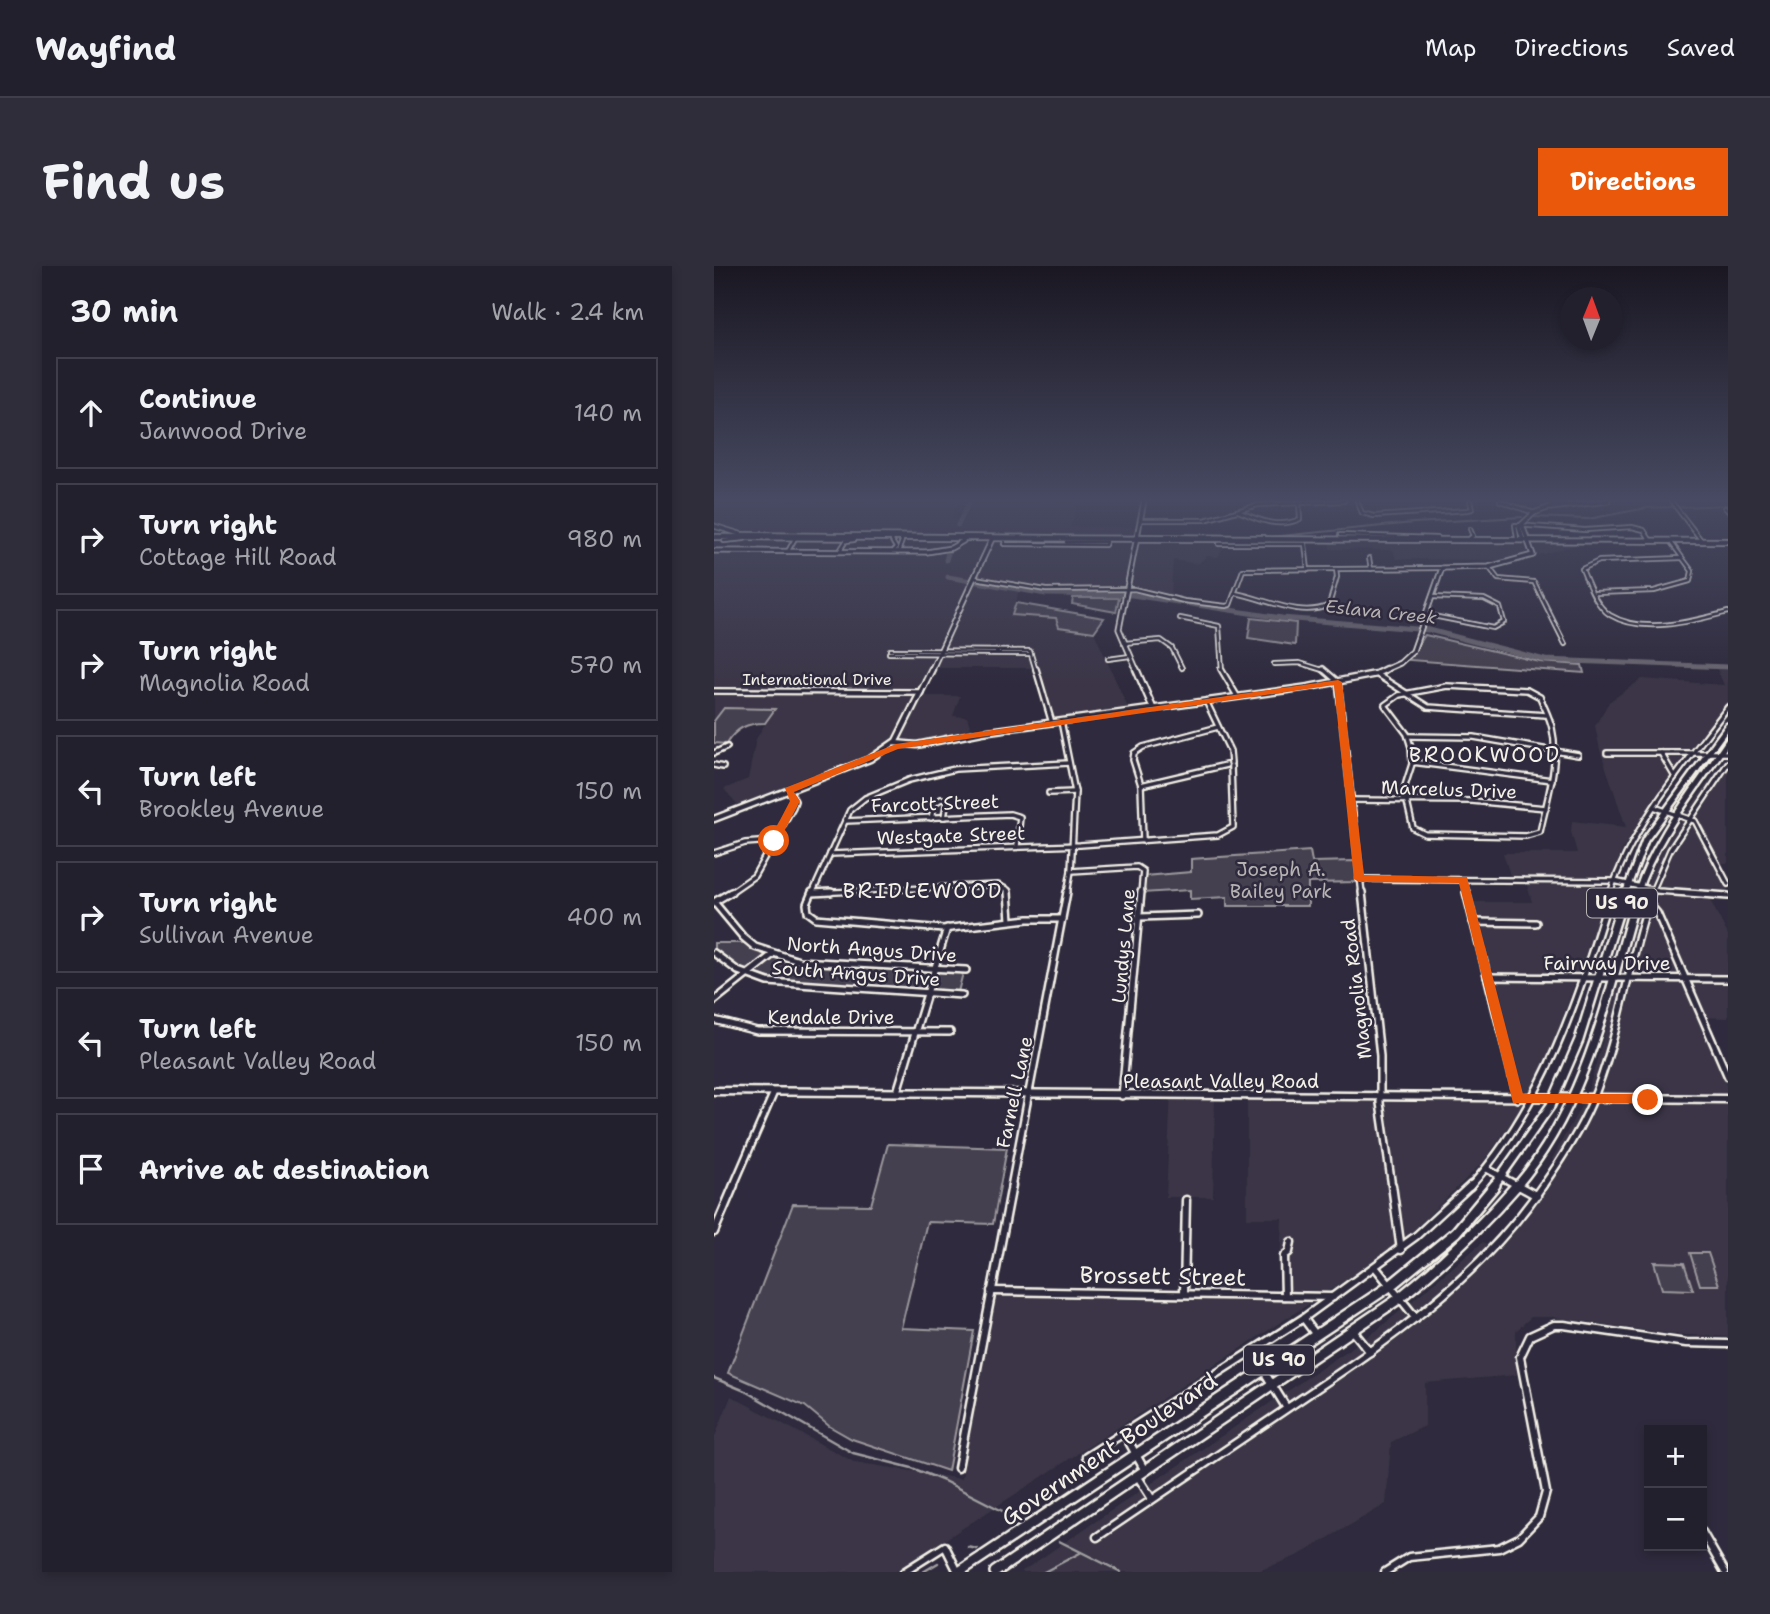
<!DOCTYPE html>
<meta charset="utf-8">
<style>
body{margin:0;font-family:"Shantell Sans",sans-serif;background:#2f2d3a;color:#f1f3f6}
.controls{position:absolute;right:21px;bottom:21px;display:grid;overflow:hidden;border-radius:0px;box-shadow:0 4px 10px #0003}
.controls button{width:63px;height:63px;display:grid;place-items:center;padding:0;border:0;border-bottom:2px solid #403e4a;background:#23202e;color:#f1f3f6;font:35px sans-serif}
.compass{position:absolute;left:846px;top:21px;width:63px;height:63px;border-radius:50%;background:#23202e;box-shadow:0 4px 10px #0003;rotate:1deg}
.stop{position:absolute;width:21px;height:21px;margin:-16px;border:5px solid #ea580c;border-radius:50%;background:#fff}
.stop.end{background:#ea580c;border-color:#fff;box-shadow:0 2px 7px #0008}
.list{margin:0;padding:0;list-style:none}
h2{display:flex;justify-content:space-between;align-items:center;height:91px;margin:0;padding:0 28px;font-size:30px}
h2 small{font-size:23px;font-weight:400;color:#a3a3aa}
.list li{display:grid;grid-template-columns:46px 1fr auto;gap:21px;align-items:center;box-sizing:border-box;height:112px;margin:0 14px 14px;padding:0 14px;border:2px solid #403e4a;border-radius:0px}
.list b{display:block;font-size:26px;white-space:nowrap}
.list p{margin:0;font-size:23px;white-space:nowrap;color:#a3a3aa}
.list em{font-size:23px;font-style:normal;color:#a3a3aa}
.icon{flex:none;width:38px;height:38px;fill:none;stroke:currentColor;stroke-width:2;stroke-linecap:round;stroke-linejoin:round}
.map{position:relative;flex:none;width:1014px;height:1306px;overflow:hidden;border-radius:0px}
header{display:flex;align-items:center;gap:42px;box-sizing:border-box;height:98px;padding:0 35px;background:#23202e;border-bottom:2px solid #403e4a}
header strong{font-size:33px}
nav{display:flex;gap:38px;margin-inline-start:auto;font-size:24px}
.intro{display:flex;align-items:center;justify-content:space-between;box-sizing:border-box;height:168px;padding:0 42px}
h1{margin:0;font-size:49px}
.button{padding:18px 32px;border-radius:0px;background:#ea580c;color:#fff;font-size:24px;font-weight:700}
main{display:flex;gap:42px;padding:0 42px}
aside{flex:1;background:#23202e;border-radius:0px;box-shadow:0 4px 10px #0003}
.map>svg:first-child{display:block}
.built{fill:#3b3647}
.green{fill:#454050;stroke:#9c989c;stroke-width:2}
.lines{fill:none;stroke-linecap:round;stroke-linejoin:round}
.stream-far1{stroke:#a19ea0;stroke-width:2}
.stream{stroke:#a19ea0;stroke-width:2.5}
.river{stroke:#6a6670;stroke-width:5}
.minor-far3-casing{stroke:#f4f1e8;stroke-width:6}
.minor-far2-casing{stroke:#f4f1e8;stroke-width:8}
.minor-far1-casing{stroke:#f4f1e8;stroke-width:10}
.minor-casing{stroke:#f4f1e8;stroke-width:11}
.tertiary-far2-casing{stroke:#f4f1e8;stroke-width:7}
.tertiary-far1-casing{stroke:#f4f1e8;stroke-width:9}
.tertiary-casing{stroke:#f4f1e8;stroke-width:11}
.secondary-casing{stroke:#f4f1e8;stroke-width:8}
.primary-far2-casing{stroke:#f4f1e8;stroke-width:10}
.primary-far1-casing{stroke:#f4f1e8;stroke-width:12}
.primary-casing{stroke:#f4f1e8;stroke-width:14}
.minor-far3{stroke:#2f2a3d;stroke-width:2.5}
.minor-far2{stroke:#2f2a3d;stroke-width:3.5}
.minor-far1{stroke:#2f2a3d;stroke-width:5}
.minor{stroke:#2f2a3d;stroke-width:6}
.tertiary-far2{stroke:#2f2a3d;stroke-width:3.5}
.tertiary-far1{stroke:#2f2a3d;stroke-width:4.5}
.tertiary{stroke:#2f2a3d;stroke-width:6}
.secondary{stroke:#2f2a3d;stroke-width:4.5}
.primary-far2{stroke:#2f2a3d;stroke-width:5}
.primary-far1{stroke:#2f2a3d;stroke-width:7}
.primary{stroke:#2f2a3d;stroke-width:9}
.route{fill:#ea580c}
.labels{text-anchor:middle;stroke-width:5;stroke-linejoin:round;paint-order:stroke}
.far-street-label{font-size:16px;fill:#f4f1e8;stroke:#2f2a3d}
.far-water-label{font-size:18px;font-style:italic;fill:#b6b2b2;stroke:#2f2a3d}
.shield{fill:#2f2a3d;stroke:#b9b5b5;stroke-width:2}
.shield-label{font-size:18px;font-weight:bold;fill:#f4f1e8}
.street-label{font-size:19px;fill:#f4f1e8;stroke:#2f2a3d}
.park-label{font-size:19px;fill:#b7b3b3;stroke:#2f2a3d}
.neighbourhood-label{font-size:21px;letter-spacing:2px;fill:#f4f1e8;stroke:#2f2a3d}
.near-street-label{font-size:23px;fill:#f4f1e8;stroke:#2f2a3d}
</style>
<header>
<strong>Wayfind</strong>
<nav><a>Map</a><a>Directions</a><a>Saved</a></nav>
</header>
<div class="intro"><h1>Find us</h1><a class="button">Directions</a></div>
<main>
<aside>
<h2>30 min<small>Walk · 2.4 km</small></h2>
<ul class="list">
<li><svg class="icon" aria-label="ahead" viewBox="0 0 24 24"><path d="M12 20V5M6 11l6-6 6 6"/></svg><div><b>Continue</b><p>Janwood Drive</p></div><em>140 m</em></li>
<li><svg class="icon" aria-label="right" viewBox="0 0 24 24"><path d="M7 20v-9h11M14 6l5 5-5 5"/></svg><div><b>Turn right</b><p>Cottage Hill Road</p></div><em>980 m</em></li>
<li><svg class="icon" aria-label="right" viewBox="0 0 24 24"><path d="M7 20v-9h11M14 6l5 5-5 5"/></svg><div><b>Turn right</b><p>Magnolia Road</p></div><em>570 m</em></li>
<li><svg class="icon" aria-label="left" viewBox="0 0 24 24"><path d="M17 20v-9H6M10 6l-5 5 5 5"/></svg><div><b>Turn left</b><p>Brookley Avenue</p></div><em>150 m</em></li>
<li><svg class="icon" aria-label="right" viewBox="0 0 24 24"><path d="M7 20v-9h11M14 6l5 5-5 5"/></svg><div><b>Turn right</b><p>Sullivan Avenue</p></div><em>400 m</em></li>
<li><svg class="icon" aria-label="left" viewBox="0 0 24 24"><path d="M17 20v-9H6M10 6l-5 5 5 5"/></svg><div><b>Turn left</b><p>Pleasant Valley Road</p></div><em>150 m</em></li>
<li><svg class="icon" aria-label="arrive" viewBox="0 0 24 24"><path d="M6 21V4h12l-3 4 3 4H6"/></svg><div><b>Arrive at destination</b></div></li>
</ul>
</aside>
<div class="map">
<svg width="1014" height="1306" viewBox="0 0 1014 1306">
<rect width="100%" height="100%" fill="#2f2a3d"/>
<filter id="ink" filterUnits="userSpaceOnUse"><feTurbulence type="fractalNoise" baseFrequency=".0143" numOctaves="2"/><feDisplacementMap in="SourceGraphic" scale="14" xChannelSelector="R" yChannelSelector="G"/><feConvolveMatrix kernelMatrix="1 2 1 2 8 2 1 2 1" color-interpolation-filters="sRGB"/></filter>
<g filter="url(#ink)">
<g class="built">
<polygon points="0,235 245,235 237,253 251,253 260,235 365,235 356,261 424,261 420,277 512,277 504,291 493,290 484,298 459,294 457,330 418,322 333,323 306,319 299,349 342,352 346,361 380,366 415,444 341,454 325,402 221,402 209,430 246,430 239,450 253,451 258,466 199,477 175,478 155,490 24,539 10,523 34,513 42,473 60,443 11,442 0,455 0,285 14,285 28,268 0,260"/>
<polygon points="615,274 719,277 865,278 830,288 786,294 682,293 679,284 616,283"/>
<polygon points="1003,403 1014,404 1014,438 943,528 909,582 837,784 809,840 770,895 694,970 652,1001 181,1306 0,1306 0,1173 17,1130 140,1196 248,1213 282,1021 565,1024 568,952 533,952 533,827 806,828 757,636 818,636 811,612 797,612 789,587 863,587 857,566 858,555 912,561 886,484 881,460 895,436 928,413 1010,419"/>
<polygon points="1014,488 1014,597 1000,597 1014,625 1014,631 994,630 1014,669 1014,752 986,751 1014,824 1014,1071 957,1068 838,1051 817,1051 802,1065 802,1109 711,1117 711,1160 677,1176 672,1238 585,1289 542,1306 307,1306 662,1065 769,976 781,984 821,936 846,900 838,893 873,829 933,618 951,577"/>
<polygon points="457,826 501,826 499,931 452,931"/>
</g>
<g class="green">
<polygon points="359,332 405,332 402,346 358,338"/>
<polygon points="302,337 390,352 380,366 345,361 342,352 298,349"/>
<polygon points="537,352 582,357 581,379 534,372"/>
<polygon points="711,369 826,396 868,399 870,407 695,394"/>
<path d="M10,442L61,443L51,457C33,457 22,462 12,478L0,477V455Z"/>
<polygon points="596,585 598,596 641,595 643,616 594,617 594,640 513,640 513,631 476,633 476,624 428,627 430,610 477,606 477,593"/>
<polygon points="0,677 30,677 63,693 87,698 249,707 244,726 62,714 26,703 0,684"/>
<polygon points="174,878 293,882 279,958 213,956 187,1062 260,1065 234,1205 138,1173 115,1160 91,1140 14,1107 79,938 157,939"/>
<polygon points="976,987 994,987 1005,1019 986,1019"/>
<polygon points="940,996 970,997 979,1024 948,1023"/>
</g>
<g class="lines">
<g class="stream-far1">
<polyline points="965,241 1014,239"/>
<polyline points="819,251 874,253 933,242 957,241"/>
<polyline points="556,271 699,257 808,251"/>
</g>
<g class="stream">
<polyline points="0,1112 31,1125 139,1187 198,1202 230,1215 306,1254"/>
<polyline points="345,1275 407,1306"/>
<polyline points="254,1281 263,1283"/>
<polyline points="209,1306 224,1297"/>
<polyline points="330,1306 366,1287"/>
</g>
<g class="river">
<polyline points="244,259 256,235"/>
<polyline points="232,294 235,284"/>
<polyline points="234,311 332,328 418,329 568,352 715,364 831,394 1014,401"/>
</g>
<defs>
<g id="minor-far3">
<polyline points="643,235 648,247 660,250 754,244 758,243 756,235"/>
<polyline points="786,235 820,247"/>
<polyline points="957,235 988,275"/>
<polyline points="1011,242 1014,245"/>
<path d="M524,245C545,254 564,263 586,253L585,236"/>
<polyline points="427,254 491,254 544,239 630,235"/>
<polyline points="756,263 759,270 756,272"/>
<polyline points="26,268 341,271"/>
<polyline points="626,269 723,272"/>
<polyline points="424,270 550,271"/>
<polyline points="803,272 801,259 871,264 918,261 930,264 937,275"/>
<polyline points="10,275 30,273"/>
<polyline points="291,276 290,278 391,279 392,276 352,276"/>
<polyline points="505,278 591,278 594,304"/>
<polyline points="74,285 83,269"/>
<polyline points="125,286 132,275 140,274"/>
<polyline points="179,286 182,282 178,275 180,270"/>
<polyline points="184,286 188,275 186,270"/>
<polyline points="655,292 657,303"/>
<path d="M968,292L885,295L868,303C874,318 882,340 896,349C929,369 980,355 1014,346"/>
<polyline points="775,301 784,313 820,316 851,378"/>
<polyline points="261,312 332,324 420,323 470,335 512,340 516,339 529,304 728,302"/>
<path d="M521,327C550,332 587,353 615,339L623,311L622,303"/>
<polyline points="881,327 940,325 976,315 978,305 956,275"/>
<polyline points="714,349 779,362 790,356 786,341 770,333 718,331"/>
<polyline points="466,352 505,360 508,405"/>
<polyline points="410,377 447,374 458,382 468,402"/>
<polyline points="176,384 316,385 322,405"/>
<polyline points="175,387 317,388"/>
<polyline points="394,393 416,390"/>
<polyline points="560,398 586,397 612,405"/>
</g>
<g id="minor-far2">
<polyline points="322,403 338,457"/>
<polyline points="507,403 523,430"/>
<polyline points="609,403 624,416 648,628"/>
<polyline points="662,408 714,441 832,449"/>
<path d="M733,420L813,424L826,431C830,441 836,452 838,462C846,496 833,533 826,566L812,570L711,568L699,562L690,523L698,498L697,481L693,468L671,439L685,429Z"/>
<polyline points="0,425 207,426"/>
<polyline points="492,435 516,485 517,497"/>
<polyline points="347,455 361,526 357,605 353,628"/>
<polyline points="694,470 760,471 864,489"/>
<polyline points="0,487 13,481"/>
<polyline points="893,487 1014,487"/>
<polyline points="947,487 961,511"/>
<polyline points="698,496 838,514"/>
<polyline points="0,499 9,501"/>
<polyline points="427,519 512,499"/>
<polyline points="335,527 361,526"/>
<polyline points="636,534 758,535 832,542"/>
<polyline points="940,541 981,555 1014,618"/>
<polyline points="217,552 221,537 227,533 233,534 230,551"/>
<polyline points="131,555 296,548 306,551 303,580"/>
<polyline points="429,575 427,519 419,494 420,487 429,481 504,461"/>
<polyline points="0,587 31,577 59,575"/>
<polyline points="116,588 366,579 504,569 519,561 517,500"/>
<polyline points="357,605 423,601 429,605 427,628"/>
<polyline points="645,613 900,615 944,625 985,628"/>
<polyline points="749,614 753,628"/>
<polyline points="98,627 284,619 294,624 294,628"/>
<polyline points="14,628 40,610 79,541 81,535 75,524"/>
<polyline points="98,628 136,544 151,532 195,514 241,503 355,497"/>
<path d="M896,628C919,557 970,500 1014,441"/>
<polyline points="937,628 956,584 1014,497"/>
</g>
<g id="minor-far1">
<polyline points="17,626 0,636 29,671 41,681 85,695 252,704"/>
<polyline points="98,626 93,638 94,646 102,652 229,663 314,653 348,653"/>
<polyline points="294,626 296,654"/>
<polyline points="648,626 666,790 666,837 678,921"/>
<polyline points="752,626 804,833"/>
<polyline points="961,626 1014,630"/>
<polyline points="98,627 117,626"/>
<polyline points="936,639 943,647 1014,811"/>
<polyline points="426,651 484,649"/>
<polyline points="759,656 822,657"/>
<polyline points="0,687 24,705 54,716 248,729"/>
<polyline points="773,711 1014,713"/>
<polyline points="0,735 58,689"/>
<polyline points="0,754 43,765 236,766"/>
<polyline points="183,826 233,662"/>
<polyline points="408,830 427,626"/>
<polyline points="773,903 806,921"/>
<polyline points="19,921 60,826"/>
<polyline points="297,921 353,626"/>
<path d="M756,921C831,837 864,732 897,626"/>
<path d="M828,921C847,894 864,868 877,838C906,770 914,695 938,626"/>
</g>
<g id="minor">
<polyline points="678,919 687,984"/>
<polyline points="803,919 823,930"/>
<polyline points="0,966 20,919"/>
<polyline points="662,1002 702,1052"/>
<polyline points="277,1025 619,1031"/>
<polyline points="470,1027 472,934"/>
<polyline points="571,1030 570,990 575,986 577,976"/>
<polyline points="590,1053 602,1069"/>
<polyline points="639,1065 656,1086"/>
<polyline points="538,1086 572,1141"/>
<polyline points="410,1167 430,1203"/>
<polyline points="372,1191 591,1051 702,970 757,919"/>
<polyline points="244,1202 298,919"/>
<polyline points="424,1211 438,1233"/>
<polyline points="988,1266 1011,1306"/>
<path d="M383,1271C448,1227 513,1183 578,1139C672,1076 764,1015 829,919"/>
<polyline points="190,1306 231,1280 244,1306"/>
<polyline points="671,1306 695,1291 785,1282 805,1272 825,1251 832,1226 806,1091 816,1070 840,1059 850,1059 972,1077 1014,1078"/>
</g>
<g id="tertiary-far2">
<polyline points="836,242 894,235"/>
<polyline points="0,260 26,268"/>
<polyline points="809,274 805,261 820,247 853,235"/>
<polyline points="0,285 213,286 237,282 249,275"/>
<polyline points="217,405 278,273"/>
<polyline points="423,405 405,363 430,235"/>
<polyline points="668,405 686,397 699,385 728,302 775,301 819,289 808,259"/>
</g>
<g id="tertiary-far1">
<polyline points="422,403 439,442"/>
<polyline points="180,477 203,479 268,466 595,421 662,408 672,403"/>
<polyline points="0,553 156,493 182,475 218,403"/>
</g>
<polyline id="tertiary" points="0,825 1014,833"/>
<path id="secondary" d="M0,271C338,274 676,272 1014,275"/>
<g id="primary-far2">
<polyline points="911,628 931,574 1014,460"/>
<path d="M923,628C941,571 981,524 1014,475"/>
</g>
<g id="primary-far1">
<polyline points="779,921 837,839 865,774 911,626"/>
<path d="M802,921C873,839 894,727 924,626"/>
</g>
<g id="primary">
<polyline points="245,1306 676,1020 742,966 781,919"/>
<path d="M281,1306L683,1034C727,999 766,962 803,919"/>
</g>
</defs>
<use href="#minor-far3" class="minor-far3-casing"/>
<use href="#minor-far2" class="minor-far2-casing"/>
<use href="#minor-far1" class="minor-far1-casing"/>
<use href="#minor" class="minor-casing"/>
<use href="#tertiary-far2" class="tertiary-far2-casing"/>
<use href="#tertiary-far1" class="tertiary-far1-casing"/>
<use href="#tertiary" class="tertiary-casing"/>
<use href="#secondary" class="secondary-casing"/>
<use href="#primary-far2" class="primary-far2-casing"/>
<use href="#primary-far1" class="primary-far1-casing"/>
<use href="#primary" class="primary-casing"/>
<use href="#minor-far3" class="minor-far3"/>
<use href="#minor-far2" class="minor-far2"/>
<use href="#minor-far1" class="minor-far1"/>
<use href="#minor" class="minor"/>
<use href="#tertiary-far2" class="tertiary-far2"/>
<use href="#tertiary-far1" class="tertiary-far1"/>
<use href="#tertiary" class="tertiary"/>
<use href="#secondary" class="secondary"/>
<use href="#primary-far2" class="primary-far2"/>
<use href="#primary-far1" class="primary-far1"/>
<use href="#primary" class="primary"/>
</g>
</g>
<linearGradient id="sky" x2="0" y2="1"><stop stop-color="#1a1722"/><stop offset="0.56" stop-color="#474a62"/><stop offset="1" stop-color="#474a62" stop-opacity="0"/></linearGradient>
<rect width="1014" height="418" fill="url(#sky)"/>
<polygon class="route" points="624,414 628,416 650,609 753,611 809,828 934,828 941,834 939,837 799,837 745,617 645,616 640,613 620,419 184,483 80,526 86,535 65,575 60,578 55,575 76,535 71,522 182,478"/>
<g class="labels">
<g class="far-street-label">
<text x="103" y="419">International Drive</text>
</g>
<g class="far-water-label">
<text transform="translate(667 346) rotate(6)" y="6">Eslava Creek</text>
</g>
<g class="shield">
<rect x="873" y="622.5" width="70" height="29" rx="5"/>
<rect x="530" y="1079.5" width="70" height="29" rx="5"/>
</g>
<g class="shield-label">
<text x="908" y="643">US 90</text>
<text x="565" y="1100">US 90</text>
</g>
<g class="street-label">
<text transform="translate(735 523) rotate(2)" y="7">Marcelus Drive</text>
<text transform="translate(221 537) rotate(-2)" y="7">Farcott Street</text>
<text transform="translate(237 569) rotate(-2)" y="7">Westgate Street</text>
<text transform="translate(409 680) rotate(-85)" y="7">Lundys Lane</text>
<text transform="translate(158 683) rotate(4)" y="7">North Angus Drive</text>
<text x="893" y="704">Fairway Drive</text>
<text transform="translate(142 707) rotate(4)" y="7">South Angus Drive</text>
<text transform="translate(642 723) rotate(-97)" y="7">Magnolia Road</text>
<text x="117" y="758">Kendale Drive</text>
<text x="507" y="822">Pleasant Valley Road</text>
<text transform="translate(300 826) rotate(-78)" y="7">Farnell Lane</text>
</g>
<g class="park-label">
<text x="567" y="610">Joseph A.<tspan x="567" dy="22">Bailey Park</tspan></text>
</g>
<g class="neighbourhood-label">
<text x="771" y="496">BROOKWOOD</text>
<text x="209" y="632">BRIDLEWOOD</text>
</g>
<g class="near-street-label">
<text transform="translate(449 1010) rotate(1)" y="8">Brossett Street</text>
<text transform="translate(395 1183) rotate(-34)" y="8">Government Boulevard</text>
</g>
</g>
</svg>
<div class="controls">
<button>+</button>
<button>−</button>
</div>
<svg class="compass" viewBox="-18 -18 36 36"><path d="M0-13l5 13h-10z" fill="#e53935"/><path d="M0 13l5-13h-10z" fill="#a3a3aa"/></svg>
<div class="stop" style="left:60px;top:575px"></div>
<div class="stop end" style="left:934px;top:834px"></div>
</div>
</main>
